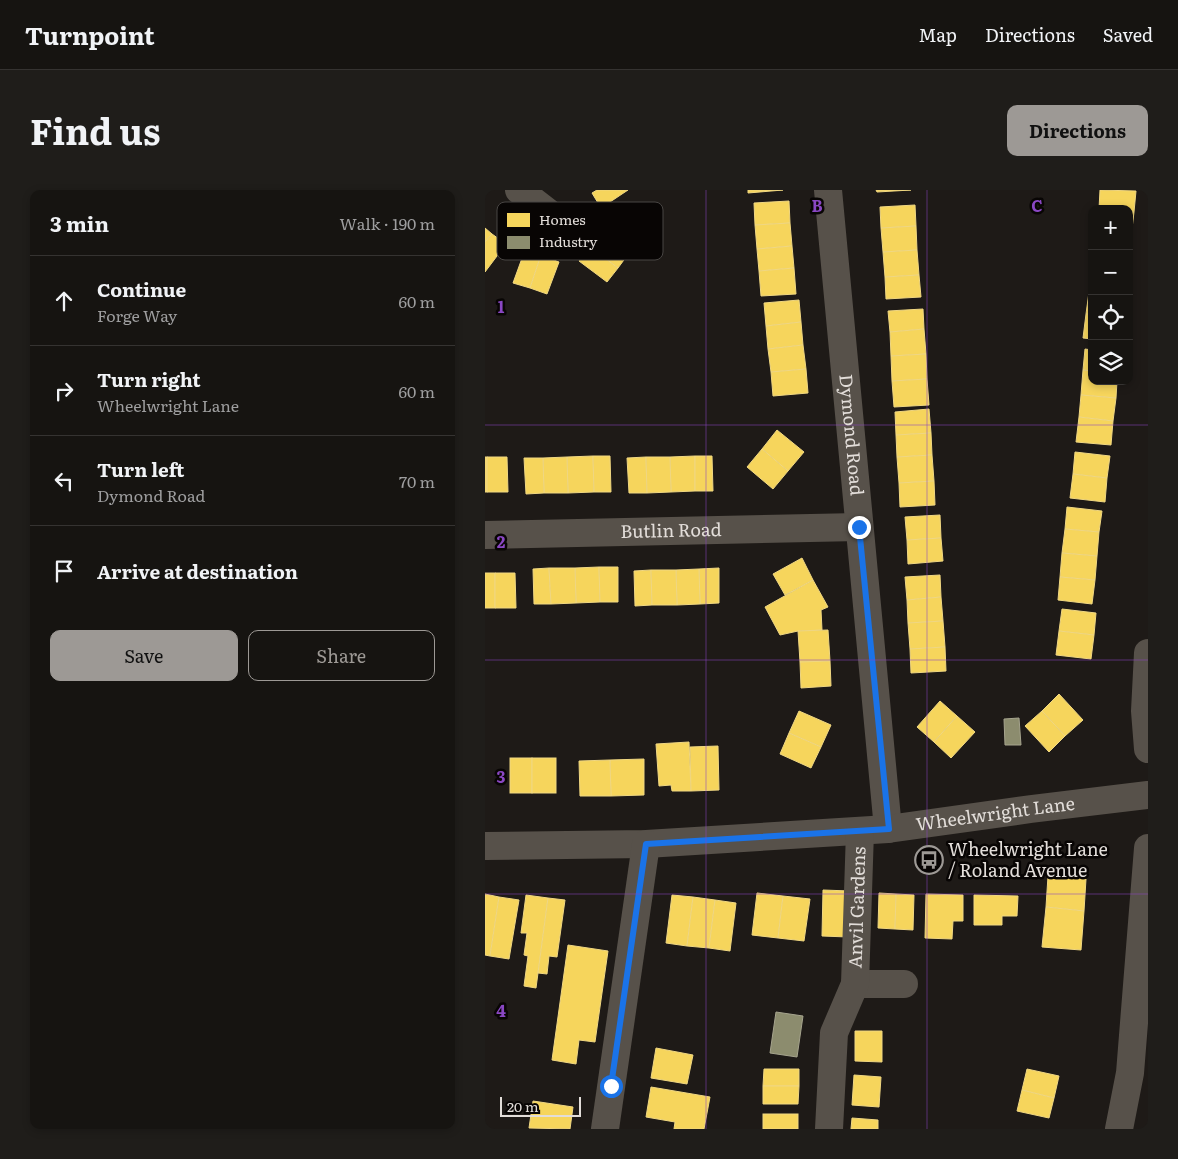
<!DOCTYPE html>
<meta charset="utf-8">
<style>
body{margin:0;font-family:Literata,serif;background:#1f1d1a;color:#f1f3f6}
.controls{position:absolute;right:15px;top:15px;display:grid;overflow:hidden;border-radius:10px;box-shadow:0 2px 8px #0003}
.controls button{width:45px;height:45px;display:grid;place-items:center;padding:0;border:0;border-bottom:1px solid #353331;background:#161411;color:#f1f3f6;font:25px sans-serif}
.scale{position:absolute;left:15px;bottom:12px;width:81px;box-sizing:border-box;padding-left:5px;border:2px solid #e2ddd9;border-top:0;font-size:14px;line-height:18px;white-space:nowrap;color:#e2ddd9;-webkit-text-stroke:4px #080504;paint-order:stroke}
.stop{position:absolute;width:15px;height:15px;margin:-11px;border:4px solid #1a73e8;border-radius:50%;background:#fff}
.stop.end{background:#1a73e8;border-color:#fff;box-shadow:0 1px 5px #0008}
.list{margin:0;padding:0;list-style:none}
h2{display:flex;justify-content:space-between;align-items:center;height:65px;margin:0;padding:0 20px;font-size:21px}
h2 small{font-size:16px;font-weight:400;color:#9e9e9f}
.list li{display:grid;grid-template-columns:32px 1fr auto;gap:15px;align-items:center;box-sizing:border-box;height:90px;padding:0 20px;border-top:1px solid #353331}
.list b{display:block;font-size:19px;white-space:nowrap}
.list p{margin:0;font-size:16px;white-space:nowrap;color:#9e9e9f}
.list em{font-size:16px;font-style:normal;color:#9e9e9f}
.actions{display:flex;gap:10px;padding:15px 20px}
.actions a{flex:1;padding:11px 0;border:1px solid #9d9995;border-radius:10px;text-align:center;font-size:18px;color:#9d9995}
.actions .main{background:#9d9995;color:#111}
.icon{flex:none;width:28px;height:28px;fill:none;stroke:currentColor;stroke-width:2;stroke-linecap:round;stroke-linejoin:round}
.map{position:relative;flex:none;width:663px;height:939px;overflow:hidden;border-radius:10px}
header{display:flex;align-items:center;gap:30px;box-sizing:border-box;height:70px;padding:0 25px;background:#161411;border-bottom:1px solid #353331}
header strong{font-size:24px}
nav{display:flex;gap:28px;margin-inline-start:auto;font-size:18px}
.intro{display:flex;align-items:center;justify-content:space-between;box-sizing:border-box;height:120px;padding:0 30px}
h1{margin:0;font-size:35px}
.button{padding:12px 22px;border-radius:10px;background:#9d9995;color:#111;font-size:18px;font-weight:700}
main{display:flex;gap:30px;padding:0 30px}
aside{flex:1;background:#161411;border-radius:10px;box-shadow:0 2px 8px #0003}
.map>svg:first-child{display:block}
.homes{fill:#f6d55c;stroke:#f0d782}
.industry{fill:#8c8c6e;stroke:#a6a48e}
.lines{fill:none;stroke-linecap:round;stroke-linejoin:round}
.minor{stroke:#57514a;stroke-width:28}
.route{stroke:#1a73e8;stroke-width:6}
.grid{fill:none;stroke:#8a47c3;stroke-width:1;stroke-opacity:0.55}
.labels{text-anchor:middle;stroke-width:5;stroke-linejoin:round;paint-order:stroke}
.street-label{font-size:18px;fill:#e2ddd9;stroke:#080504}
.poi-label{font-size:18px;fill:#e2ddd9;stroke:#080504;text-anchor:start}
.key{fill:#080504;stroke:#494644;stroke-width:1}
.key-label{font-size:14px;fill:#e2ddd9}
.grid-label{font-size:16px;text-anchor:middle;font-weight:bold;fill:#8a47c3;stroke:#080504;stroke-width:5;stroke-linejoin:round;paint-order:stroke}
</style>
<header>
<strong>Turnpoint</strong>
<nav><a>Map</a><a>Directions</a><a>Saved</a></nav>
</header>
<div class="intro"><h1>Find us</h1><a class="button">Directions</a></div>
<main>
<aside>
<h2>3 min<small>Walk · 190 m</small></h2>
<ul class="list">
<li><svg class="icon" aria-label="ahead" viewBox="0 0 24 24"><path d="M12 20V5M6 11l6-6 6 6"/></svg><div><b>Continue</b><p>Forge Way</p></div><em>60 m</em></li>
<li><svg class="icon" aria-label="right" viewBox="0 0 24 24"><path d="M7 20v-9h11M14 6l5 5-5 5"/></svg><div><b>Turn right</b><p>Wheelwright Lane</p></div><em>60 m</em></li>
<li><svg class="icon" aria-label="left" viewBox="0 0 24 24"><path d="M17 20v-9H6M10 6l-5 5 5 5"/></svg><div><b>Turn left</b><p>Dymond Road</p></div><em>70 m</em></li>
<li><svg class="icon" aria-label="arrive" viewBox="0 0 24 24"><path d="M6 21V4h12l-3 4 3 4H6"/></svg><div><b>Arrive at destination</b></div></li>
</ul>
<div class="actions"><a class="main">Save</a><a>Share</a></div>
</aside>
<div class="map">
<svg width="663" height="939" viewBox="0 0 663 939">
<rect width="100%" height="100%" fill="#1e1a17"/>
<g class="homes">
<polygon points="112,0 143,0 116,18 107,3"/>
<polygon points="263,0 298,0 263,3"/>
<polygon points="391,0 426,0 392,2"/>
<polygon points="615,0 651,1 649,22 644,22 644,19 614,19"/>
<polygon points="304,11 305,33 270,35 269,13"/>
<polygon points="430,15 431,36 396,38 395,17"/>
<polygon points="644,22 649,22 646,47 644,46"/>
<polygon points="305,33 307,56 272,59 270,35"/>
<polygon points="431,36 432,60 398,62 396,38"/>
<polygon points="0,38 7,44 0,52"/>
<polygon points="116,42 144,63 133,78 105,57"/>
<polygon points="7,44 21,54 0,82 0,52"/>
<polygon points="307,56 309,78 274,81 272,59"/>
<polygon points="105,57 133,78 122,92 94,71"/>
<polygon points="40,60 56,65 45,98 28,93"/>
<polygon points="432,60 434,85 400,87 398,62"/>
<polygon points="56,65 74,72 62,104 45,98"/>
<polygon points="309,78 311,104 276,106 274,81"/>
<polygon points="434,85 436,107 401,109 400,87"/>
<polygon points="604,102 607,102 607,125 601,124"/>
<polygon points="314,110 316,132 281,136 279,113"/>
<polygon points="438,119 439,139 405,142 403,121"/>
<polygon points="601,124 607,125 607,149 598,148"/>
<polygon points="316,132 318,155 283,159 281,136"/>
<polygon points="439,139 441,164 406,166 405,142"/>
<polygon points="318,155 321,179 286,182 283,159"/>
<polygon points="600,159 607,160 607,181 598,180"/>
<polygon points="441,164 442,189 407,191 406,166"/>
<polygon points="321,179 323,203 288,206 286,182"/>
<polygon points="598,180 607,181 607,191 632,191 631,208 596,205"/>
<polygon points="442,189 444,215 409,217 407,191"/>
<polygon points="596,205 631,208 628,231 594,227"/>
<polygon points="444,219 446,243 411,245 410,222"/>
<polygon points="594,227 628,231 626,255 591,252"/>
<polygon points="292,240 319,262 303,281 277,259"/>
<polygon points="446,243 447,265 412,267 411,245"/>
<polygon points="277,259 303,281 288,299 262,277"/>
<polygon points="590,262 625,266 622,288 588,284"/>
<polygon points="447,265 449,291 414,293 412,267"/>
<polygon points="108,266 109,302 83,303 82,267"/>
<polygon points="108,266 125,266 126,302 109,302"/>
<polygon points="210,266 210,301 186,302 185,267"/>
<polygon points="210,266 227,266 228,301 210,301"/>
<rect x="0" y="267" width="2" height="35"/>
<polygon points="2,267 22,267 23,302 2,302"/>
<polygon points="82,267 83,303 59,303 58,268"/>
<polygon points="161,267 162,303 144,303 142,268"/>
<polygon points="161,267 185,267 186,302 162,303"/>
<polygon points="39,268 58,268 59,303 41,304"/>
<polygon points="588,284 622,288 620,312 585,308"/>
<polygon points="449,291 450,315 415,317 414,293"/>
<polygon points="582,317 617,321 614,342 580,339"/>
<polygon points="455,325 456,348 422,350 420,327"/>
<polygon points="580,339 614,342 612,366 577,363"/>
<polygon points="456,348 458,371 423,374 422,350"/>
<polygon points="577,363 612,366 610,390 575,387"/>
<polygon points="317,368 328,390 300,405 288,384"/>
<polygon points="114,377 115,412 91,413 90,378"/>
<polygon points="114,377 133,377 133,412 115,412"/>
<polygon points="64,378 66,414 49,414 48,379"/>
<polygon points="64,378 90,378 91,413 66,414"/>
<polygon points="234,378 234,413 215,414 214,379"/>
<polygon points="214,379 215,414 192,415 191,380"/>
<polygon points="166,380 167,415 150,416 149,381"/>
<polygon points="166,380 191,380 192,415 167,415"/>
<rect x="0" y="383" width="10" height="35"/>
<polygon points="10,383 30,383 31,418 10,418"/>
<polygon points="455,385 456,407 422,410 420,387"/>
<polygon points="575,387 610,390 607,414 573,410"/>
<polygon points="328,390 343,417 336,420 337,440 313,441 295,445 280,417"/>
<polygon points="456,407 458,431 423,433 422,410"/>
<polygon points="577,419 611,423 609,445 574,441"/>
<polygon points="458,431 460,457 425,459 423,433"/>
<polygon points="343,440 345,471 315,472 313,441"/>
<polygon points="574,441 609,445 606,469 571,465"/>
<polygon points="460,457 461,481 426,483 425,459"/>
<polygon points="345,471 346,496 316,498 315,472"/>
<polygon points="574,504 598,530 580,546 557,521"/>
<polygon points="455,511 472,526 449,552 432,537"/>
<polygon points="314,521 346,535 336,557 304,543"/>
<polygon points="557,521 580,546 564,562 540,536"/>
<polygon points="472,526 490,542 466,568 449,552"/>
<polygon points="304,543 336,557 326,578 295,564"/>
<polygon points="204,552 206,601 187,601 186,595 174,596 171,554"/>
<polygon points="233,556 234,600 206,601 205,557"/>
<rect x="25" y="568" width="22" height="35"/>
<rect x="47" y="568" width="24" height="35"/>
<polygon points="159,569 159,605 126,606 125,570"/>
<polygon points="125,570 126,606 95,606 94,571"/>
<polygon points="563,686 601,689 599,721 561,717"/>
<polygon points="338,700 365,701 363,747 337,746"/>
<polygon points="272,703 298,706 293,748 267,745"/>
<polygon points="394,703 411,704 410,739 393,738"/>
<polygon points="0,704 14,707 5,766 0,765"/>
<polygon points="411,704 429,705 428,740 410,739"/>
<polygon points="441,704 478,705 478,731 468,731 467,749 440,748"/>
<polygon points="41,705 63,708 51,798 39,796 43,766 39,765 42,743 36,743"/>
<polygon points="187,705 208,707 202,756 181,753"/>
<polygon points="489,705 533,706 532,726 517,726 517,735 489,735"/>
<polygon points="298,706 325,709 319,751 293,748"/>
<polygon points="14,707 34,710 24,769 5,766"/>
<polygon points="208,707 230,710 224,758 202,756"/>
<polygon points="63,708 80,710 72,767 64,766 62,784 53,783"/>
<polygon points="230,710 251,713 245,761 224,758"/>
<polygon points="561,717 599,721 596,760 557,757"/>
<polygon points="83,755 123,761 110,852 94,850 91,874 67,870"/>
<polygon points="370,841 397,841 397,872 370,871"/>
<polygon points="171,858 208,865 202,894 166,888"/>
<polygon points="279,879 314,879 314,896 278,896"/>
<polygon points="542,879 574,886 569,908 537,900"/>
<polygon points="369,885 396,887 394,917 367,915"/>
<polygon points="278,896 314,896 313,914 278,914"/>
<polygon points="166,897 225,907 219,939 189,939 190,932 161,927"/>
<polygon points="537,900 569,908 564,928 532,921"/>
<polygon points="48,911 88,917 85,939 44,938"/>
<rect x="278" y="924" width="35" height="15"/>
<polygon points="367,928 393,930 393,939 366,939"/>
</g>
<g class="industry">
<polygon points="534,528 536,555 520,555 519,529"/>
<polygon points="291,822 318,826 312,867 285,863"/>
</g>
<g class="lines">
<g class="minor">
<polyline points="34,0 64,23"/>
<path id="s1" d="M343,0L403,639"/>
<path id="s2" d="M0,345L374,337"/>
<polyline points="663,463 660,521 663,559"/>
<path id="s3" d="M0,656L161,654L403,639L546,619L663,605"/>
<polyline points="370,794 419,794"/>
<polyline points="120,939 161,654"/>
<path id="s4" d="M344,939L349,843L370,794L375,641"/>
<polyline points="634,939 645,883 663,658"/>
</g>
</g>
<g class="lines">
<polyline class="route" points="126,896 161,654 404,639 374,337"/>
</g>
<path class="grid" d="M221,0V939M442,0V939M0,235H663M0,470H663M0,704H663"/>
<defs>
<symbol id="bus-ring" viewBox="-11 -11 22 22"><circle r="9.5" fill="#080504" stroke="#9d9995" stroke-width="1.5"/><path d="M-5-6H5V4H4V6H2V4H-2V6H-4V4H-5ZM-3.5-4V0h7V-4ZM-3.5 1.2v1.5H-2V1.2ZM2 1.2v1.5H3.5V1.2Z" fill="#9d9995"/></symbol>
</defs>
<g fill-rule="evenodd">
<use href="#bus-ring" x="428" y="654" width="32" height="32"/>
</g>
<g class="labels">
<g class="street-label">
<text dy="6" stroke="none"><textPath href="#s1" startOffset="246">Dymond Road</textPath></text>
<text dy="6" stroke="none"><textPath href="#s2" startOffset="186">Butlin Road</textPath></text>
<text dy="6" stroke="none"><textPath href="#s3" startOffset="512">Wheelwright Lane</textPath></text>
<text dy="6" stroke="none"><textPath href="#s4" startOffset="226">Anvil Gardens</textPath></text>
</g>
<g class="poi-label">
<text x="463" y="666">Wheelwright Lane<tspan x="463" dy="21">/ Roland Avenue</tspan></text>
</g>
</g>
<rect x="12" y="12" width="166" height="58" rx="8" class="key"/>
<rect x="22" y="23" width="23" height="14" fill="#f6d55c"/>
<rect x="22" y="46" width="23" height="13" fill="#8c8c6e"/>
<g class="key-label">
<text x="54" y="35">Homes</text>
<text x="54" y="57">Industry</text>
</g>
<g class="grid-label">
<text x="332" y="22">B</text>
<text x="552" y="22">C</text>
<text x="16" y="123">1</text>
<text x="16" y="358">2</text>
<text x="16" y="593">3</text>
<text x="16" y="827">4</text>
</g>
</svg>
<div class="controls">
<button>+</button>
<button>−</button>
<button><svg class="icon" aria-label="locate" viewBox="0 0 24 24"><circle cx="12" cy="12" r="6"/><path d="M12 2v4M12 18v4M2 12h4M18 12h4"/></svg></button>
<button><svg class="icon" aria-label="layers" viewBox="0 0 24 24"><path d="M12 4l9 5-9 5-9-5zM3 14l9 5 9-5"/></svg></button>
</div>
<div class="scale">20 m</div>
<div class="stop" style="left:126px;top:896px"></div>
<div class="stop end" style="left:374px;top:337px"></div>
</div>
</main>
